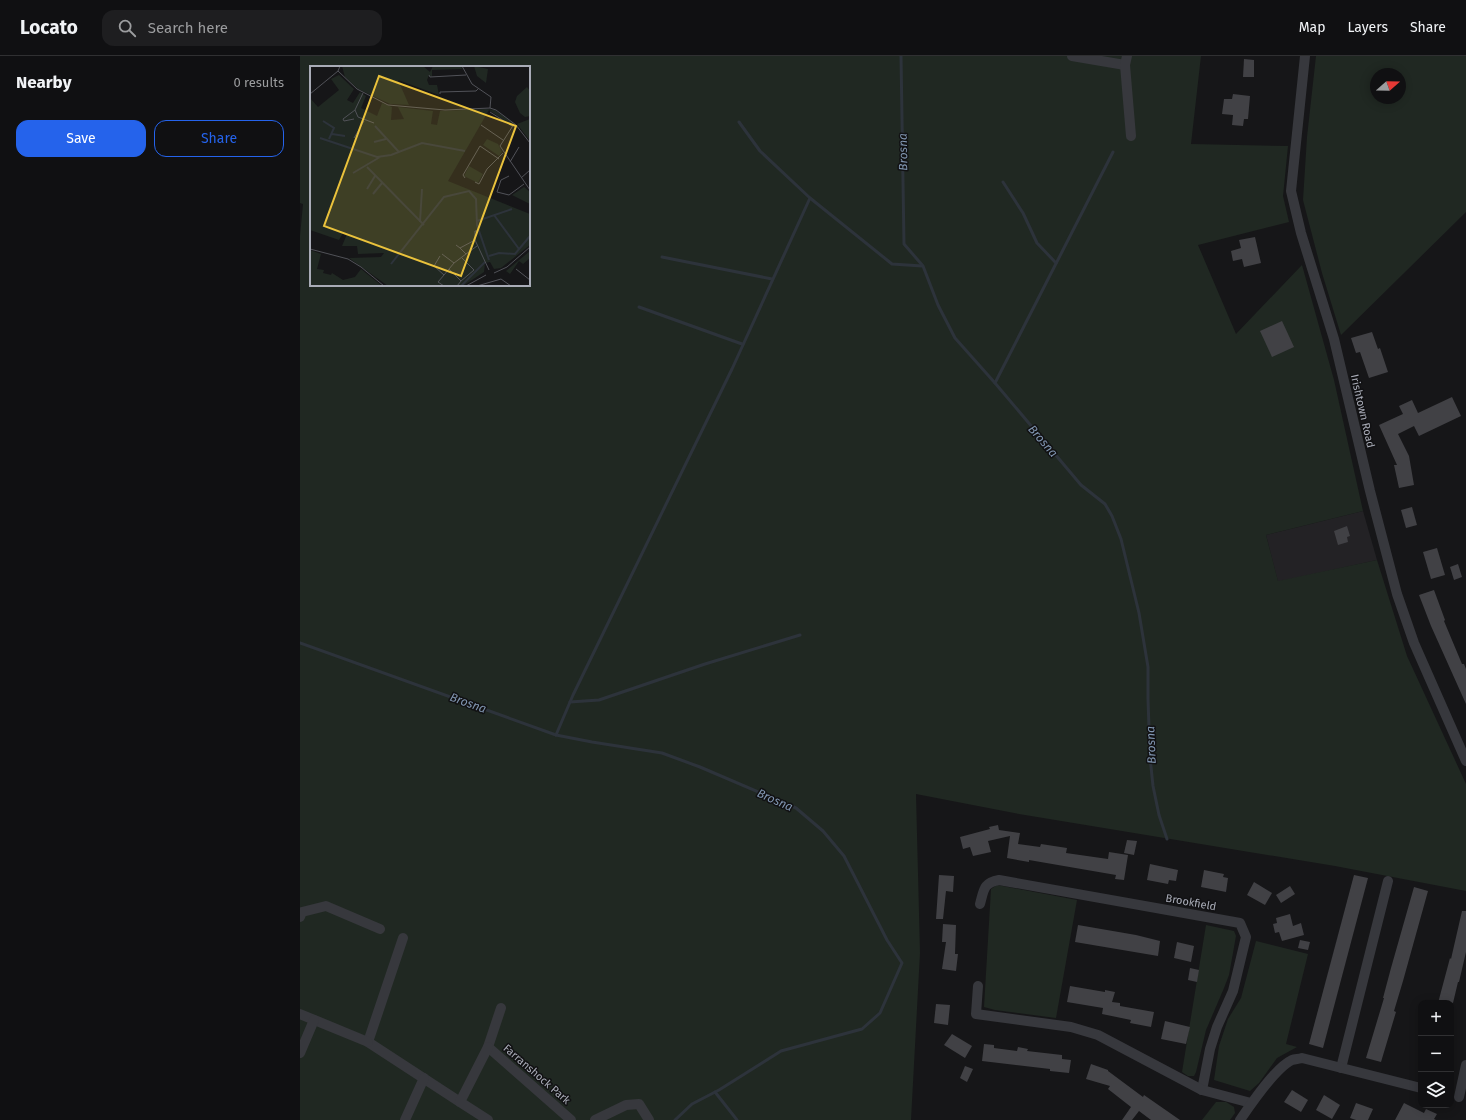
<!DOCTYPE html>
<meta charset="utf-8">
<style>
body{margin:0;font-family:"Fira Sans",sans-serif;background:#1e1e20;color:#f1f3f6}
.controls{position:absolute;right:12px;bottom:12px;display:grid;overflow:hidden;border-radius:8px;box-shadow:0 2px 10px #0003}
.controls button{width:36px;height:36px;display:grid;place-items:center;padding:0;border:0;border-bottom:1px solid #303032;background:#101012;color:#f1f3f6;font:20px sans-serif}
.compass{position:absolute;left:1070px;top:12px;width:36px;height:36px;border-radius:50%;background:#101012;box-shadow:0 2px 10px #0003;rotate:70deg}
.list{margin:0;padding:0;list-style:none}
h2{display:flex;justify-content:space-between;align-items:center;height:52px;margin:0;padding:0 16px;font-size:17px}
h2 small{font-size:13px;font-weight:400;color:#9c9d9f}
.actions{display:flex;gap:8px;padding:12px 16px}
.actions a{flex:1;padding:9px 0;border:1px solid #2563eb;border-radius:12px;text-align:center;font-size:14px;color:#2563eb}
.actions .main{background:#2563eb;color:#fff}
.icon{flex:none;width:22px;height:22px;fill:none;stroke:currentColor;stroke-width:2;stroke-linecap:round;stroke-linejoin:round}
.map{position:relative;flex:none;width:1166px;height:1064px;overflow:hidden}
header{display:flex;align-items:center;gap:24px;box-sizing:border-box;height:56px;padding:0 20px;background:#101012;border-bottom:1px solid #303032}
header strong{font-size:19px}
nav{display:flex;gap:22px;margin-inline-start:auto;font-size:14px}
.search{width:280px;height:36px;background:#1e1e20;display:flex;align-items:center;gap:10px;box-sizing:border-box;padding:0 14px;border-radius:12px;color:#9c9d9f;font-size:15px}
main{display:flex}
aside{flex:1;background:#101012}
.map>svg:first-child{display:block}
.built{fill:#232225}
.green{fill:#202822;fill-rule:evenodd}
.lines{fill:none;stroke-linecap:round;stroke-linejoin:round}
.stream{stroke:#2d333b;stroke-width:3}
.building{fill:#414145}
.minor{stroke:#37383d;stroke-width:10}
.labels{text-anchor:middle;stroke-width:3;stroke-linejoin:round;paint-order:stroke}
.street-label{font-size:11px;fill:#a9acb7;stroke:#111113}
.water-label{font-size:12px;font-style:italic;fill:#8196b1;stroke:#111113}
.inset-river{fill:none;stroke:#2d333b;stroke-width:2}
.inset-road{fill:none;stroke:#515258;stroke-width:1}
.view{fill:#eac23c;fill-opacity:0.15;stroke:#eac23c;stroke-width:2}
.inset-edge{fill:none;stroke:#a9acb7;stroke-width:2}
</style>
<header>
<strong>Locato</strong>
<div class="search"><svg class="icon" aria-label="search" viewBox="0 0 24 24"><circle cx="10" cy="10" r="6"/><path d="M15 15l6 6"/></svg>Search here</div>
<nav><a>Map</a><a>Layers</a><a>Share</a></nav>
</header>
<main>
<aside>
<h2>Nearby<small>0 results</small></h2>
<ul class="list">
</ul>
<div class="actions"><a class="main">Save</a><a>Share</a></div>
</aside>
<div class="map">
<svg width="1166" height="1064" viewBox="0 0 1166 1064">
<rect width="100%" height="100%" fill="#161618"/>
<polygon class="built" points="1063,455 1077,504 978,526 966,479"/>
<g class="green">
<path d="M0,0H901L891,88L988,90L983,140L989,166L898,189L936,278L1002,209L1034,324L1063,455L966,479L978,525L1077,504L1107,600L1166,728V835L1035,810L719,758L616,738L620,897L611,1064H0V180L3,148L0,147ZM11,11H229V229H11Z"/>
<path d="M1016,0H1166V156L1041,279L1022,217L1003,144L1007,81ZM1076,18H1100V42H1076Z"/>
<polygon points="697,829 777,844 756,962 695,954 684,951 691,833"/>
<polygon points="906,869 934,875 936,880 929,919 924,932 906,974 896,1016 894,1020 888,1020 882,1016"/>
<polygon points="956,885 1008,898 986,988 997,991 977,1002 959,1027 950,1035 914,1024 919,990 928,963 941,942"/>
<polygon points="916,1046 926,1046 934,1051 935,1057 930,1064 902,1064"/>
</g>
<g class="lines">
<g class="stream">
<polyline points="601,0 604,188 623,210 638,249 655,282 695,327 781,429 805,448 812,460 821,483 839,557 848,611 848,643 850,701 853,730 859,759 867,783"/>
<polyline points="439,66 460,95 510,142 592,208 622,210"/>
<polyline points="703,126 723,157 737,187 756,207"/>
<polyline points="362,201 472,223"/>
<polyline points="339,251 442,288"/>
<polyline points="695,327 813,96"/>
<polyline points="0,587 256,679 292,686 362,697 400,711 496,752 523,775 544,800 587,884 602,907 580,957 562,973 481,995 419,1034 392,1048 375,1064"/>
<polyline points="270,646 299,644 405,608 500,579"/>
<polyline points="256,679 273,639 432,313 510,142"/>
<polyline points="415,1036 437,1064"/>
</g>
</g>
<g class="building">
<polygon points="944,3 954,4 954,21 943,21"/>
<polygon points="933,38 950,40 948,63 944,63 943,70 932,69 933,59 922,58 924,43 932,43"/>
<polygon points="955,181 961,207 944,211 942,203 933,205 931,195 941,192 939,184"/>
<polygon points="982,265 994,291 972,301 960,275"/>
<polygon points="1072,276 1078,293 1080,292 1088,316 1069,322 1060,296 1056,297 1051,282"/>
<polygon points="1152,341 1161,360 1119,380 1114,370 1098,378 1109,400 1114,429 1099,432 1094,409 1097,409 1079,369 1103,358 1099,350 1112,344 1118,357"/>
<polygon points="1112,451 1117,469 1106,472 1101,454"/>
<polygon points="1047,470 1050,480 1047,481 1048,486 1038,489 1034,475"/>
<polygon points="1137,492 1145,519 1131,523 1123,496"/>
<polygon points="1158,508 1162,521 1154,524 1150,511"/>
<polygon points="1134,534 1145,564 1144,565 1162,608 1164,608 1166,613 1166,648 1131,570 1119,539"/>
<polygon points="698,769 699,774 720,777 718,788 740,791 741,788 767,792 766,797 808,803 809,796 828,799 824,824 815,823 816,819 729,804 729,806 707,802 710,780 688,785 691,796 673,800 670,791 663,793 660,781 690,773 689,771"/>
<polygon points="827,784 837,785 834,799 824,797"/>
<polygon points="850,808 878,814 876,825 869,824 868,828 847,824"/>
<polygon points="904,814 924,818 923,821 928,822 926,836 901,831"/>
<polygon points="639,819 654,820 653,836 646,835 643,863 636,863"/>
<polygon points="1054,819 1068,822 1023,992 1009,988"/>
<polygon points="954,826 972,837 965,849 947,839"/>
<polygon points="990,830 995,838 981,847 976,839"/>
<polygon points="1114,831 1128,835 1103,925 1094,955 1096,956 1081,1006 1066,1002 1084,942 1083,942 1091,912"/>
<polygon points="1162,855 1166,855 1166,896 1159,926 1158,926 1153,947 1138,947 1150,902 1151,903"/>
<polygon points="990,858 993,870 1001,867 1004,879 982,885 979,876 975,877 973,868 977,867 976,862"/>
<polygon points="643,868 656,869 655,898 658,898 656,915 642,913 646,886 642,886"/>
<polygon points="778,869 836,879 860,885 858,900 775,886"/>
<polygon points="1000,884 1010,886 1008,894 998,892"/>
<polygon points="877,886 894,890 891,906 874,902"/>
<polygon points="890,912 899,914 897,926 888,924"/>
<polygon points="770,930 805,936 805,934 815,936 812,946 820,947 820,950 854,956 851,971 830,967 831,964 802,958 803,952 767,946"/>
<polygon points="636,948 650,949 648,969 634,967"/>
<polygon points="865,965 890,971 886,988 861,983"/>
<polygon points="652,978 672,990 665,1002 644,989"/>
<polygon points="684,988 694,989 694,992 717,995 718,991 728,993 727,995 762,999 762,1003 771,1004 769,1017 750,1015 750,1013 682,1005"/>
<polygon points="791,1008 808,1014 808,1015 843,1041 844,1039 880,1064 851,1064 839,1055 832,1064 822,1064 831,1051 808,1033 810,1030 786,1023"/>
<polygon points="665,1010 673,1013 667,1026 660,1022"/>
<polygon points="992,1034 1008,1044 1001,1056 984,1046"/>
<polygon points="1024,1039 1040,1049 1032,1063 1016,1054"/>
<polygon points="1056,1047 1073,1053 1068,1064 1056,1064 1050,1062"/>
<polygon points="1104,1047 1124,1057 1126,1053 1137,1058 1134,1063 1136,1064 1095,1064"/>
</g>
<g class="lines">
<g class="minor">
<polyline points="772,0 825,9"/>
<polyline points="827,0 825,9 831,80"/>
<polyline points="1005,0 991,135 1001,177 1034,283 1070,435 1097,538 1114,587 1166,705"/>
<path d="M680,848C684,834 683,827 699,824L940,867L946,881L933,935L917,971L910,993L902,1034"/>
<polyline points="0,861 2,856 26,850 80,873"/>
<polyline points="103,882 68,986 160,1046"/>
<polyline points="678,930 676,958 771,971 798,979 902,1034 951,1047"/>
<polyline points="201,952 188,991 271,1064"/>
<polyline points="0,958 68,986"/>
<polyline points="0,997 14,964"/>
<polyline points="1041,1012 1088,825"/>
<polyline points="1159,1041 1166,1009"/>
<polyline points="105,1064 124,1022"/>
<polyline points="188,1064 160,1046 188,991"/>
<polyline points="295,1064 326,1049 339,1048 349,1064"/>
<path d="M940,1064C951,1048 975,1012 992,1004C995,1003 999,1003 1002,1002L1121,1032"/>
</g>
</g>
<g class="labels">
<g class="street-label">
<text transform="translate(1063 355) rotate(77)" y="4">Irishtown Road</text>
<text transform="translate(891 846) rotate(10)" y="4">Brookfield</text>
<text transform="translate(237 1018) rotate(41)" y="4">Farranshock Park</text>
</g>
<g class="water-label">
<text transform="translate(603 96) rotate(-91)" y="4">Brosna</text>
<text transform="translate(743 385) rotate(49)" y="4">Brosna</text>
<text transform="translate(168 647) rotate(20)" y="4">Brosna</text>
<text transform="translate(851 689) rotate(-92)" y="4">Brosna</text>
<text transform="translate(475 744) rotate(24)" y="4">Brosna</text>
</g>
</g>
<g transform="translate(10 10)">
<rect width="220" height="220" fill="#161618"/>
<path d="M32,0H113L120,6L123,0H151L152,3L122,4V11L119,9L117,14L119,19H127L129,29L88,14L99,39L80,38L48,23L35,11ZM164,0L178,3L176,17L167,10ZM29,9L44,23L37,34L43,37L50,26L56,30L51,42L67,50L72,37L82,41L81,54L94,53L88,41L123,45L121,58L127,59L130,45L176,43L185,44L203,57L201,59L179,44L138,115L220,148V179L191,202L184,203L180,196L175,197L174,206L153,220H78L39,192L71,191L74,187L48,188L47,180H32L37,168L33,167L29,174L0,164V32L8,41L29,24L21,13ZM217,21L220,25V50L215,51L210,47L205,36L207,30ZM220,53V75L207,58ZM177,73L188,78L192,86L189,90L173,79ZM159,100L173,108L168,117L154,110ZM214,121L220,126V138L202,129ZM0,184L11,188L7,203L14,204L13,207L21,209L22,207L33,214L45,211L51,203L72,220H0ZM220,185V192L213,198L209,195L200,208L196,205Z" fill="#202822"/>
<path class="inset-river" d="M13,55L24,62L19,73M65,60L89,86M22,68L35,70M10,72L67,91L81,89L112,77L155,85M64,76L76,73M57,101L114,159M43,107L70,91M57,123L65,110M63,128L72,117M184,149L209,183M167,155L202,143M110,156L112,123M179,190L189,187L205,188L220,170M81,198L134,131L159,125L166,133L167,159L179,194M151,220L175,196"/>
<path class="inset-road" d="M152,0L162,18L181,31L180,42M28,5L47,23L78,39L135,44L180,42L186,44L206,59L220,77M119,9L120,11L156,9M53,27L45,44L48,51L64,57M0,28L28,5L30,0M130,28V26L166,25L168,23M180,46L202,60M44,53L34,55L33,53L45,44M204,58L190,80L220,124M171,59L193,74M44,72L54,55M200,96L209,81M199,110L191,114L187,126L199,129L214,118M155,112L153,109L170,80L189,93M211,112L220,104M165,116L169,118L177,103L193,87M168,165H165V174L179,204M146,179L150,182L165,174M150,182L156,188L167,180M0,183L38,193L51,201L74,220M132,188L144,197L156,188M130,190L124,200L134,209L144,197M139,203L151,215L147,220M206,203L220,214M184,207L197,201L220,181M151,215L164,204L152,192M134,220L128,216L134,209M156,220L176,209M167,220L191,213L201,220"/>
<path class="view" d="M69,10L206,60L151,210L14,160Z"/>
<rect width="220" height="220" class="inset-edge"/>
</g>
</svg>
<div class="controls">
<button>+</button>
<button>−</button>
<button><svg class="icon" aria-label="layers" viewBox="0 0 24 24"><path d="M12 4l9 5-9 5-9-5zM3 14l9 5 9-5"/></svg></button>
</div>
<svg class="compass" viewBox="-18 -18 36 36"><path d="M0-13l5 13h-10z" fill="#e53935"/><path d="M0 13l5-13h-10z" fill="#9c9d9f"/></svg>
</div>
</main>
